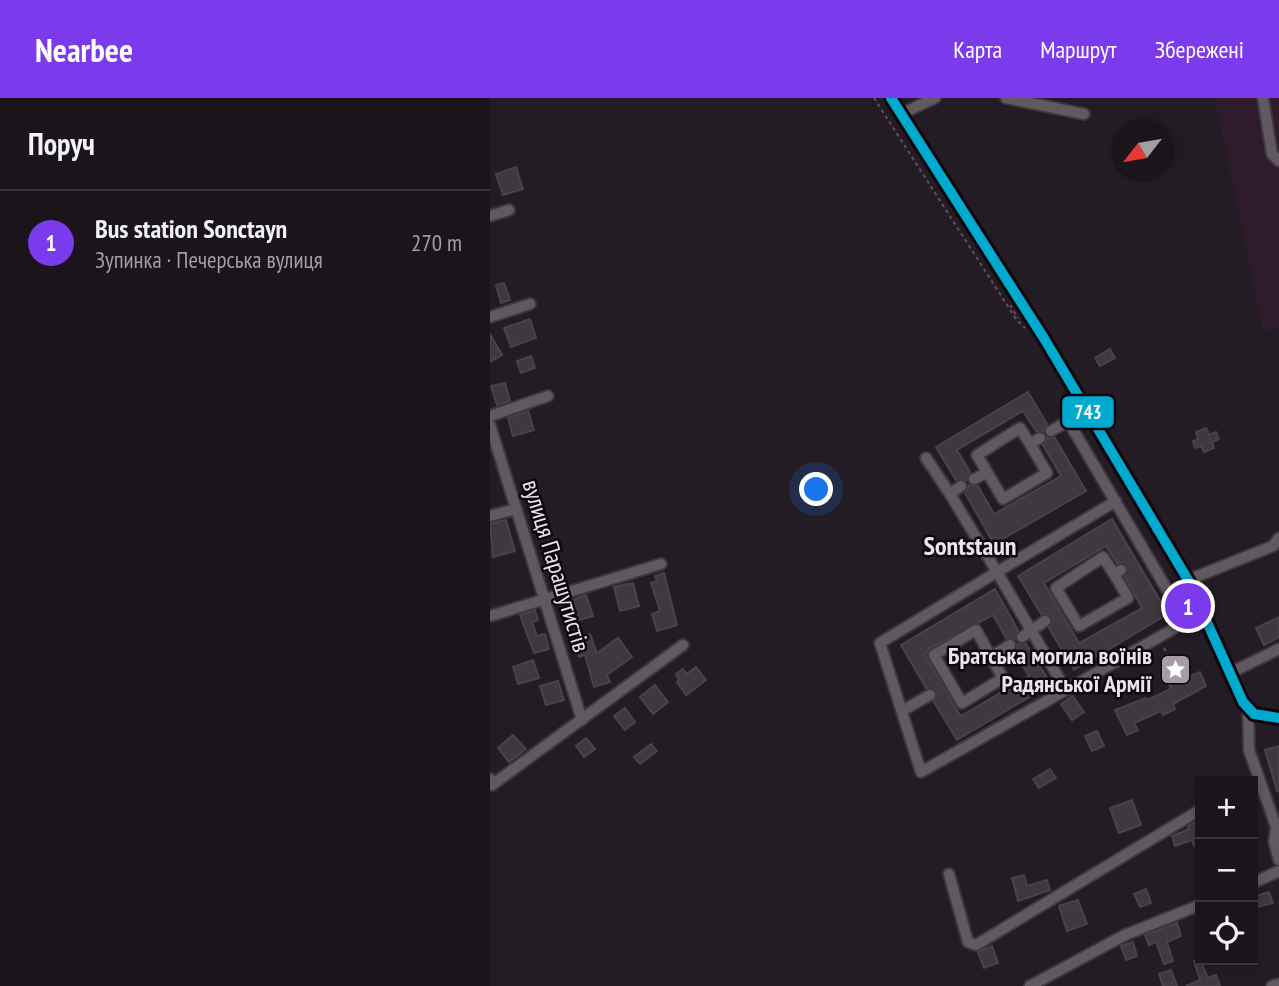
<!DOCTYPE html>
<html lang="uk">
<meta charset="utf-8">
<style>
body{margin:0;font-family:"PT Sans Narrow",sans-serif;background:#282228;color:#f1f3f6}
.controls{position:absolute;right:21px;bottom:21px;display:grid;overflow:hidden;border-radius:0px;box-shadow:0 4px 10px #0003}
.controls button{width:63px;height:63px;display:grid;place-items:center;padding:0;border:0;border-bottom:2px solid #39343a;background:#1b151b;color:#f1f3f6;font:35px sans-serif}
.compass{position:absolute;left:621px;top:21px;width:63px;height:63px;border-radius:50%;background:#1b151b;box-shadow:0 4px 10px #0003;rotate:239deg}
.you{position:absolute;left:327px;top:392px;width:24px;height:24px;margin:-18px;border:5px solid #fff;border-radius:50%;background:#1a73e8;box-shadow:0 0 0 10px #1a73e833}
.badge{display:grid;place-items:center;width:46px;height:46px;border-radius:50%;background:#7c3aed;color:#fff;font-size:23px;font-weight:700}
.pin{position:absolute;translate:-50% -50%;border:4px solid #fff;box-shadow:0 2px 7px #0006}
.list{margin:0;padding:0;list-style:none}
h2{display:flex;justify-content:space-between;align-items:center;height:91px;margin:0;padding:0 28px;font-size:30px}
h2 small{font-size:23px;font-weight:400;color:#a09fa3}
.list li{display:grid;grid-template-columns:46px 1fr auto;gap:21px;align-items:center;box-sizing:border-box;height:105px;padding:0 28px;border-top:2px solid #39343a}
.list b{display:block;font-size:26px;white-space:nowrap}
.list p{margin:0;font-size:23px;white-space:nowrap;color:#a09fa3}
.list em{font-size:23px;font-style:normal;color:#a09fa3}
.icon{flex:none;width:38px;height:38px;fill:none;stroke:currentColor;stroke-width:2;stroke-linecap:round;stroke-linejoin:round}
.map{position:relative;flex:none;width:789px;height:888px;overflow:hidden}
header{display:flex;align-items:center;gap:42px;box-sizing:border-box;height:98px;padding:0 35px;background:#7c3aed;color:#fff}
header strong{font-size:33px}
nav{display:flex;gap:38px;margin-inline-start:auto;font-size:24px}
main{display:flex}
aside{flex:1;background:#1b151b}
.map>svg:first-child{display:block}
.built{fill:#2e1c2d}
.building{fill:#3f383f;stroke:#4a424a;stroke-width:2;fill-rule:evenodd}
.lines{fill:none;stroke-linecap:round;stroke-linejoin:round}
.minor-tunnel{stroke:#423a42;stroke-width:10;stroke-dasharray:10 5;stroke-linecap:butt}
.minor-casing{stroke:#3e373e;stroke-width:14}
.path{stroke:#5b545a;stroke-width:2;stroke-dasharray:3.5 3.5;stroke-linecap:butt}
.minor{stroke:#605960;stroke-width:10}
.bus-1-casing{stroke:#0d070c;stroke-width:16}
.bus-1{stroke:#00a9ce;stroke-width:10}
.labels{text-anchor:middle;stroke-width:5;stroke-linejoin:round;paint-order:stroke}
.street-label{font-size:24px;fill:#eee3ed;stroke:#0d070c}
.poi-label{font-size:24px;font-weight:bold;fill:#eee3ed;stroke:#0d070c;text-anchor:end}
.neighbourhood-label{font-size:26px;font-weight:bold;fill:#eee3ed;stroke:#0d070c}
.line-badge{stroke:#0d070c;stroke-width:2.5}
.badge-label{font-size:19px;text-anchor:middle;font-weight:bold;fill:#fff}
</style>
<header>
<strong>Nearbee</strong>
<nav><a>Карта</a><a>Маршрут</a><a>Збережені</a></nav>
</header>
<main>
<aside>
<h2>Поруч<small></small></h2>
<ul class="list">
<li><span class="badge">1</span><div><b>Bus station Sonctayn</b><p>Зупинка · Печерська вулиця</p></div><em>270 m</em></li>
</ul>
</aside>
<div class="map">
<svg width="789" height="888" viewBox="0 0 789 888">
<rect width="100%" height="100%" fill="#241c24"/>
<polygon class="built" points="725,0 789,0 789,231 773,232"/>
<g class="building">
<polygon points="26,69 33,91 13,97 6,76"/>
<polygon points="14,185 20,202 11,205 6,187"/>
<polygon points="40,221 46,240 21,249 14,230"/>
<polygon points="0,236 12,257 0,264"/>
<polygon points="620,251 625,260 610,268 605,260"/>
<polygon points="41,258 45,270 31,275 27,263"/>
<polygon points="15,285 20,303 7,307 1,288"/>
<polygon points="538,294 557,326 553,333 546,333 533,313 467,352 480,374 476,383 466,382 446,349"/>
<polygon points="38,313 44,332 23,338 18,320"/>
<polygon points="716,330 719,337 726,334 729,341 722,344 724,350 714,354 711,348 705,350 703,343 708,341 706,334"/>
<polygon points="558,340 565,340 596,393 504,446 475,395 479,387 488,388 504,416 571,378 553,347"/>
<path d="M622,421L678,516L584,572L559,530L562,519L551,516L528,478ZM616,448L627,465H634L638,469L635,479L652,510L589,545L554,485Z"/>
<polygon points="16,422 25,453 3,459 0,426"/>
<polygon points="174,475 187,527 167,533 162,516 170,513 161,485 167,483 165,478"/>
<polygon points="143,485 149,508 130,513 124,489"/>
<polygon points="505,491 528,532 524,541 516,540 503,517 440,550 435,557 465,609 471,618 539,578 524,554 528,545 536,546 561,586 467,642 444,604 446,593 436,590 411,547"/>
<polygon points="96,497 103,518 86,523 80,503"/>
<polygon points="45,512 48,522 42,524 47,538 55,536 59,551 44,555 30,517"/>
<polygon points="789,519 789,539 774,547 766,530"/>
<polygon points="100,536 107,555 128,540 142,559 117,577 120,584 104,589 95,557 89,559 84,542"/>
<polygon points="43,562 49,580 28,586 23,569"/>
<polygon points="206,569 216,582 196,597 187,584 189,582 186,576 193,571 197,576"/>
<polygon points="710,574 716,588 683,606 685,611 673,617 671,613 644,625 648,632 637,637 625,612 656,600 657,602 681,591 678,584 685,581 687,584"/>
<polygon points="68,583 74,602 56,607 50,588"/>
<polygon points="165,587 178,604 163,616 150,599"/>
<polygon points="583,598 594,614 582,622 571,606"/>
<polygon points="135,610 145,624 135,632 124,618"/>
<polygon points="607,633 614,648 602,653 595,638"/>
<polygon points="23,637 36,651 19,664 8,650"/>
<polygon points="96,640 105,651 94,659 86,648"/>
<polygon points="161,646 167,653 150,666 144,659"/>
<polygon points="789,648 789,693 787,693 775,652"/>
<polygon points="560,671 566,680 549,690 543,681"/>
<polygon points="642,702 651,727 629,735 620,710"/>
<polygon points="705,724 710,745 704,748 702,742 685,748 682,738 699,731 698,728"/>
<polygon points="534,777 537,788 557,782 560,792 528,803 522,780"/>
<polygon points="656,791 661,805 650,809 644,796"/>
<polygon points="779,794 783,805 763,810 763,799"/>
<polygon points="588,802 597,826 577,833 569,808"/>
<polygon points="687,825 691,838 677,844 683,863 674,866 666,844 659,847 655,837"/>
<polygon points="643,844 647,858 636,862 631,848"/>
<polygon points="502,848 508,865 494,870 488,854"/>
<polygon points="710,861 718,880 726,877 730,888 696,888 710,882 704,863"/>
<polygon points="681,872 687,888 673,888 669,876"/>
</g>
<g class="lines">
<g class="minor-tunnel">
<polyline points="631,472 646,462"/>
<polyline points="555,523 570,513"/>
<polyline points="440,597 453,587"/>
</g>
<defs>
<g id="minor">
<polyline points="401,0 555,242 698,482 758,611 759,652 789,737"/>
<polyline points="516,0 594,16"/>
<polyline points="773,0 782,56 789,63"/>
<polyline points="411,16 445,0"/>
<polyline points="0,118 19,112"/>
<polyline points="0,219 40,206"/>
<polyline points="0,318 58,298"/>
<polyline points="0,327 92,622"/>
<polyline points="561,333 578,323 696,524"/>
<polyline points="540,346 530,330 487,357 513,401 557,375 540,346 550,340"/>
<polyline points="436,360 460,396"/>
<polyline points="484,381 497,375"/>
<polyline points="471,388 460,396 507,474 390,545 431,674 576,592"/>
<polyline points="626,403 507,474 576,592 713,514"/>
<polyline points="0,418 26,411"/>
<polyline points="624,476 613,459 566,490 589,528 638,500 624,476 631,472"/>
<polyline points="698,482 783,448 789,440"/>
<polyline points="0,518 171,466"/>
<polyline points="532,539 555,523"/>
<polyline points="501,559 486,532 444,557 472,605 513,580 501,559 520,547"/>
<polyline points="740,575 789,551"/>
<polyline points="758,611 764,616 789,620"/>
<polyline points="412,613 440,597"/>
<polyline points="0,681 2,687 193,547"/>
<polyline points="786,730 784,744 789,762"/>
<polyline points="459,776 478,844 486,847 710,712"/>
<polyline points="763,785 789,773"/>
<polyline points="540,888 635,837 710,807"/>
<polyline points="782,888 789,886"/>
</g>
</defs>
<use href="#minor" class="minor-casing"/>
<g class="path">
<polyline points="384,0 526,221 535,230"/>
<polyline points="520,207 528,220"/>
<polyline points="674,550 681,565"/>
</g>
<use href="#minor" class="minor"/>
<defs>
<polyline id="bus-1" points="401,0 555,242 698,482 753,604 764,616 789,620"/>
</defs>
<use href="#bus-1" class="bus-1-casing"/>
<use href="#bus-1" class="bus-1"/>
</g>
<defs>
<symbol id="sight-square" viewBox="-11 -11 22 22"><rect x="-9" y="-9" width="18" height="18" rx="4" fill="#a79da7" stroke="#0d070c"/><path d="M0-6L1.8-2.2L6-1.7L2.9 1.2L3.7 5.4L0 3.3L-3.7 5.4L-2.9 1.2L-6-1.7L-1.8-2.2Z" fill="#fff"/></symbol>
</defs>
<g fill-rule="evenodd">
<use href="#sight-square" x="668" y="554" width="35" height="35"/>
</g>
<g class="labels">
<g class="street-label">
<text transform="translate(66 468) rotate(73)" y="8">вулиця Парашутистів</text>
</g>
<g class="poi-label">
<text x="662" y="566">Братська могила воїнів<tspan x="662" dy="28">Радянської Армії</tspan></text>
</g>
<g class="neighbourhood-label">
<text x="480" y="457">Sontstaun</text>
</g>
</g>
<rect class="line-badge" x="571" y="297" width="54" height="34" rx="7" fill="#00a9ce"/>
<g class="badge-label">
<text x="598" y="321">743</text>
</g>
</svg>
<div class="controls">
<button>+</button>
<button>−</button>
<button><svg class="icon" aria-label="locate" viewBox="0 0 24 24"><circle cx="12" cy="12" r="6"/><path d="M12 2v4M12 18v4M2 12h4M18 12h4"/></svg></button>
</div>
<svg class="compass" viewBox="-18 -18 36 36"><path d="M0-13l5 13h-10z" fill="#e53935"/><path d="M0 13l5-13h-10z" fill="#a09fa3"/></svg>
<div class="you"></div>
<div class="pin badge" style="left:698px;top:508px">1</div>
</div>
</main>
